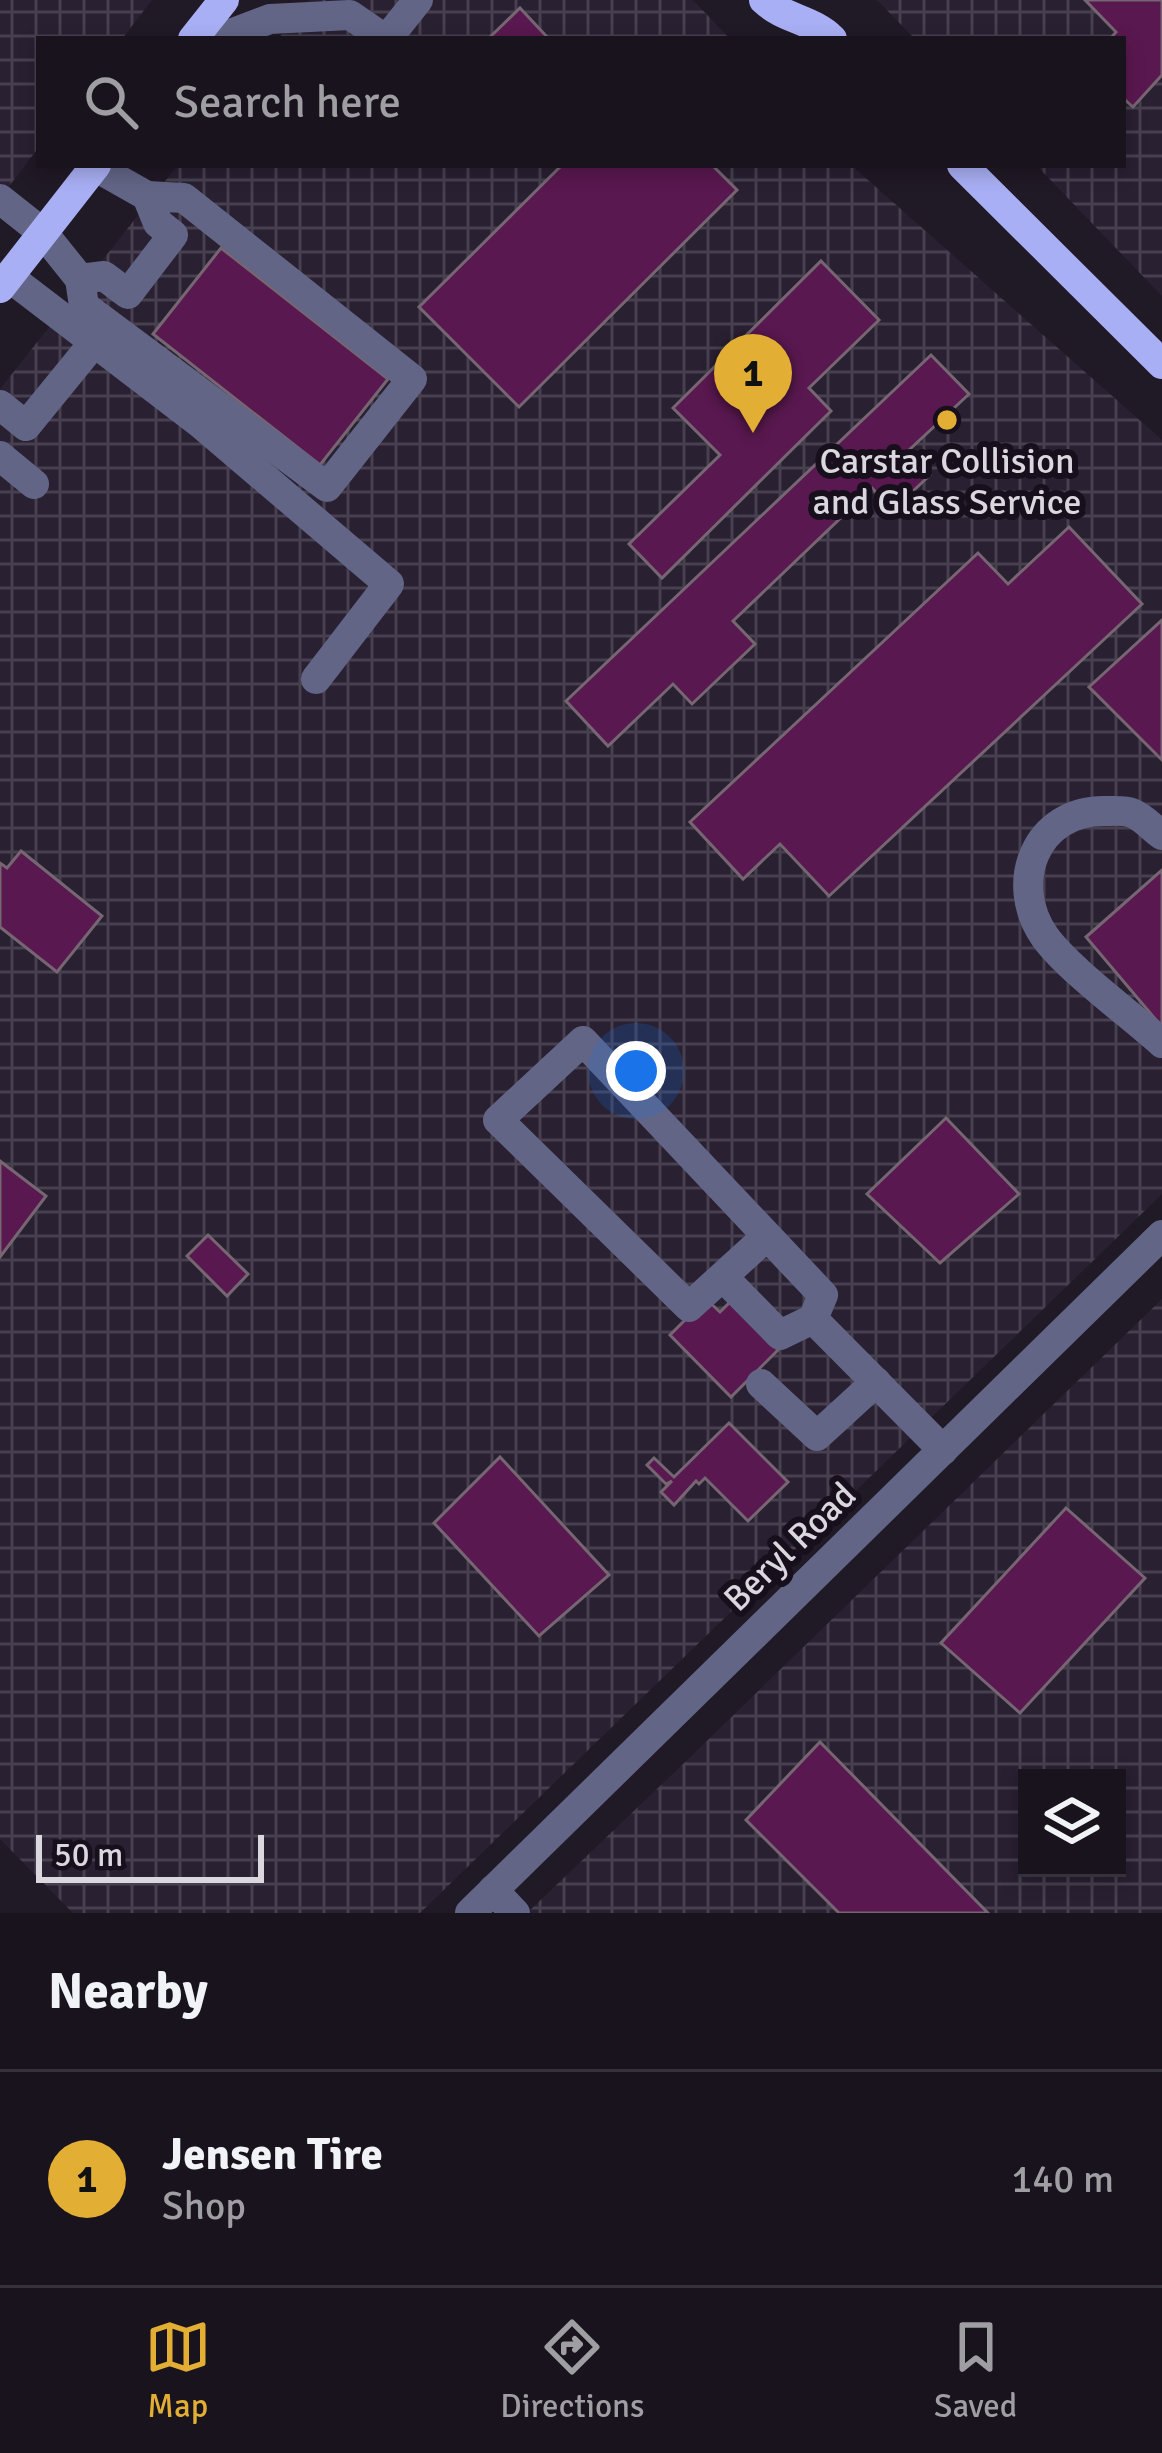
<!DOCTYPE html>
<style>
body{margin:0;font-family:Signika,sans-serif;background:#252029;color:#f1f3f6}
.controls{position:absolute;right:36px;bottom:36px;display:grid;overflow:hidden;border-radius:0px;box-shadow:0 6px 18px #0003}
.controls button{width:108px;height:108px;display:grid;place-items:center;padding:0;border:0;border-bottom:3px solid #36323b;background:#18131c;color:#f1f3f6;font:60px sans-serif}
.scale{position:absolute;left:36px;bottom:30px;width:228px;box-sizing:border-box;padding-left:12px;border:6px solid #dbd7df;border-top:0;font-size:33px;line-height:42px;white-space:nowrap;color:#dbd7df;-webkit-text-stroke:9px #17101c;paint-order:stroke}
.you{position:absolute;left:636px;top:1071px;width:42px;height:42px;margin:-30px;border:9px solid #fff;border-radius:50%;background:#1a73e8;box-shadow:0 0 0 18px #1a73e833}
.badge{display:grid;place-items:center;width:78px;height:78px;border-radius:50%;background:#e3ae34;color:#111;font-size:39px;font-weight:700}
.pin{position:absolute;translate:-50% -99px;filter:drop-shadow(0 3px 6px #0008)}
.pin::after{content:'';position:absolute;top:63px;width:42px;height:36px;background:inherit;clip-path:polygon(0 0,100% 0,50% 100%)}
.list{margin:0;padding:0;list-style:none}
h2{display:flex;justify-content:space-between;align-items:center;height:156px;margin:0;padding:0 48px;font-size:51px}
h2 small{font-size:39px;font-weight:400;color:#9f9ea3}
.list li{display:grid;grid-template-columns:78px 1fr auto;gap:36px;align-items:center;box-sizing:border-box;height:216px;padding:0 48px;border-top:3px solid #36323b}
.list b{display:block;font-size:45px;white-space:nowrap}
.list p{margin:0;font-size:39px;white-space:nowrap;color:#9f9ea3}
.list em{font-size:39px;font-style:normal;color:#9f9ea3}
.icon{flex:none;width:66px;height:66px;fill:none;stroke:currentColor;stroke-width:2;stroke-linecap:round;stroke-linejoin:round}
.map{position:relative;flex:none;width:1162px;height:1913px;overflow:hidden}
.search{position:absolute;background:#18131c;box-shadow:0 6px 18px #0003;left:36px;right:36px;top:36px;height:132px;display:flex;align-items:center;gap:30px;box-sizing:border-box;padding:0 42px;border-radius:0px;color:#9f9ea3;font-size:45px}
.sheet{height:372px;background:#18131c}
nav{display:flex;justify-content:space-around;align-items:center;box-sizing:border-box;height:168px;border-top:3px solid #36323b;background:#18131c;font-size:33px;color:#9f9ea3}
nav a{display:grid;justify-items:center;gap:6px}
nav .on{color:#e3ae34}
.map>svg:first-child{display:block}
.industrial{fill:url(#industrial-grid);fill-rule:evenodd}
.building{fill:#59184f;stroke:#756672;stroke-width:3}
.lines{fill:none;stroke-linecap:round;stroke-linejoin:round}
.minor{stroke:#626586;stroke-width:30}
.major{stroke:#a9aff4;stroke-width:30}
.poi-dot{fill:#e3ae34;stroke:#17101c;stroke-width:4.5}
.labels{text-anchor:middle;stroke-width:12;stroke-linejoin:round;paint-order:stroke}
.poi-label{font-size:36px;fill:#dbd7df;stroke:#17101c}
.street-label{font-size:36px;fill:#dbd7df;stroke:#17101c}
</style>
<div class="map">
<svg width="1162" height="1913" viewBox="0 0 1162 1913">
<defs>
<pattern id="industrial-grid" width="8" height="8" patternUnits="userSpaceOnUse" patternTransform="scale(3)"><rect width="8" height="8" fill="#292032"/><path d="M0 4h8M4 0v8" fill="none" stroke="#47404f"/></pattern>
</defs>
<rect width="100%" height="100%" fill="#201926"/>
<g class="industrial">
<polygon points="0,0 152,0 122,39 39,39 39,147 0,198"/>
<polygon points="309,0 693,0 730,39 278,39"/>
<polygon points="877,0 1162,0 1162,296 1036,165 1123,165 1123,39 915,39"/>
<polygon points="178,165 851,165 1162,440 1162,1194 420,1913 73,1913 0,1839 0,389"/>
<path d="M1162,1299V1913H527L681,1766ZM1027,1778H1117V1868H1027Z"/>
</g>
<g class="building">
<polygon points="1085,0 1162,0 1162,75 1133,107 1123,98 1123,39 1110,39 1116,32"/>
<polygon points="520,8 549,39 488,39"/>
<polygon points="562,165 712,165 737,190 519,407 419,307"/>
<polygon points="221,248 388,379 320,465 153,334"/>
<polygon points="821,261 879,320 809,388 831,411 662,578 629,544 720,455 673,408"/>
<polygon points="931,355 969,394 908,451 930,475 893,510 872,488 733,621 755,644 692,704 673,684 608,746 566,701"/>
<polygon points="1069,527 1142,604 829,896 780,844 743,879 690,822 978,553 1008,584"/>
<polygon points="1162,620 1162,760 1089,687"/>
<polygon points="21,851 102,916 57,972 0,927 0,863 7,868"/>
<polygon points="1162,870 1162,1027 1086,937"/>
<polygon points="946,1118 1019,1194 940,1263 867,1194"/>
<polygon points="0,1161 46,1196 0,1257"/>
<polygon points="208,1235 248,1274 227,1296 187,1256"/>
<polygon points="706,1299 720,1312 733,1299 778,1350 731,1397 670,1335"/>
<polygon points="729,1423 788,1482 748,1521 705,1478 699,1484 696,1481 674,1505 661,1492 672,1481 666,1484 647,1465 654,1458 674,1477"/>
<polygon points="500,1457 609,1575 539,1636 434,1523"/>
<polygon points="1066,1508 1145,1578 1020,1713 941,1643"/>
<polygon points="820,1742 988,1913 839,1913 746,1820"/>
</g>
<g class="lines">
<g class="minor">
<polyline points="217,39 270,19 350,15 385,39"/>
<polyline points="387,39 418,0"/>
<polyline points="0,199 43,233 80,279 104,276 128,294 173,235 158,223 147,196 94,166"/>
<polyline points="9,277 200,423 389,584 316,679"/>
<polyline points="80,279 84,306 327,487 412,379 184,198 147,196"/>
<polyline points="0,405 26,426 92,345"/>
<polyline points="0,456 34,484"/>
<path d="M1162,835C1153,829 1143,817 1132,813C1125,810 1113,811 1105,811C1036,810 1007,883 1045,937C1068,969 1131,1015 1162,1043"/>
<polyline points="767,1236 689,1307 498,1120 583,1041 823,1295 813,1319 943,1450"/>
<polyline points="723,1277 780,1335 813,1319"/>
<polyline points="761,1384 817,1436 876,1382"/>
<polyline points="493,1890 515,1913"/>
<polyline points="470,1913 1162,1235"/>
</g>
<g class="major">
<path d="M764,0C784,19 812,19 832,39"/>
<polyline points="193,39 224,0"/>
<polyline points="962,165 1162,364"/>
<polyline points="0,288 96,165"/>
</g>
</g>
<circle class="poi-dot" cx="947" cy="420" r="12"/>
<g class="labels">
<g class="poi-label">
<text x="947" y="473">Carstar Collision<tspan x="947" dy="41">and Glass Service</tspan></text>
</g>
<g class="street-label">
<text transform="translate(789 1546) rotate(-44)" y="13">Beryl Road</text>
</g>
</g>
</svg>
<div class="controls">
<button><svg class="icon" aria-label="layers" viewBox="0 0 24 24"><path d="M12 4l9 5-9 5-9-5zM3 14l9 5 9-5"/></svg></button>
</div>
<div class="scale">50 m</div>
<div class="you"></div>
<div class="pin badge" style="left:753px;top:433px">1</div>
<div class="search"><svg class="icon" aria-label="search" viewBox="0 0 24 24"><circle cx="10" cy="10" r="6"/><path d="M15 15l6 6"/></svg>Search here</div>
</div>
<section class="sheet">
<h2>Nearby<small></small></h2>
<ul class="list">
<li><span class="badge">1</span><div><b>Jensen Tire</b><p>Shop</p></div><em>140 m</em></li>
</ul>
</section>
<nav>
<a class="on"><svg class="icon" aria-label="map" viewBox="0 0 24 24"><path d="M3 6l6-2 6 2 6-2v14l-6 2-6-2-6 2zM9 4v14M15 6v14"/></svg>Map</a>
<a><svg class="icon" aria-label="directions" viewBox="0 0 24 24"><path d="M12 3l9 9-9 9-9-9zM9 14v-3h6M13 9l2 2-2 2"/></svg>Directions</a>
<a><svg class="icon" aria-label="saved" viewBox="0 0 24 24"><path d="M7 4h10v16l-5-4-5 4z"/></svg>Saved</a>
</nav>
